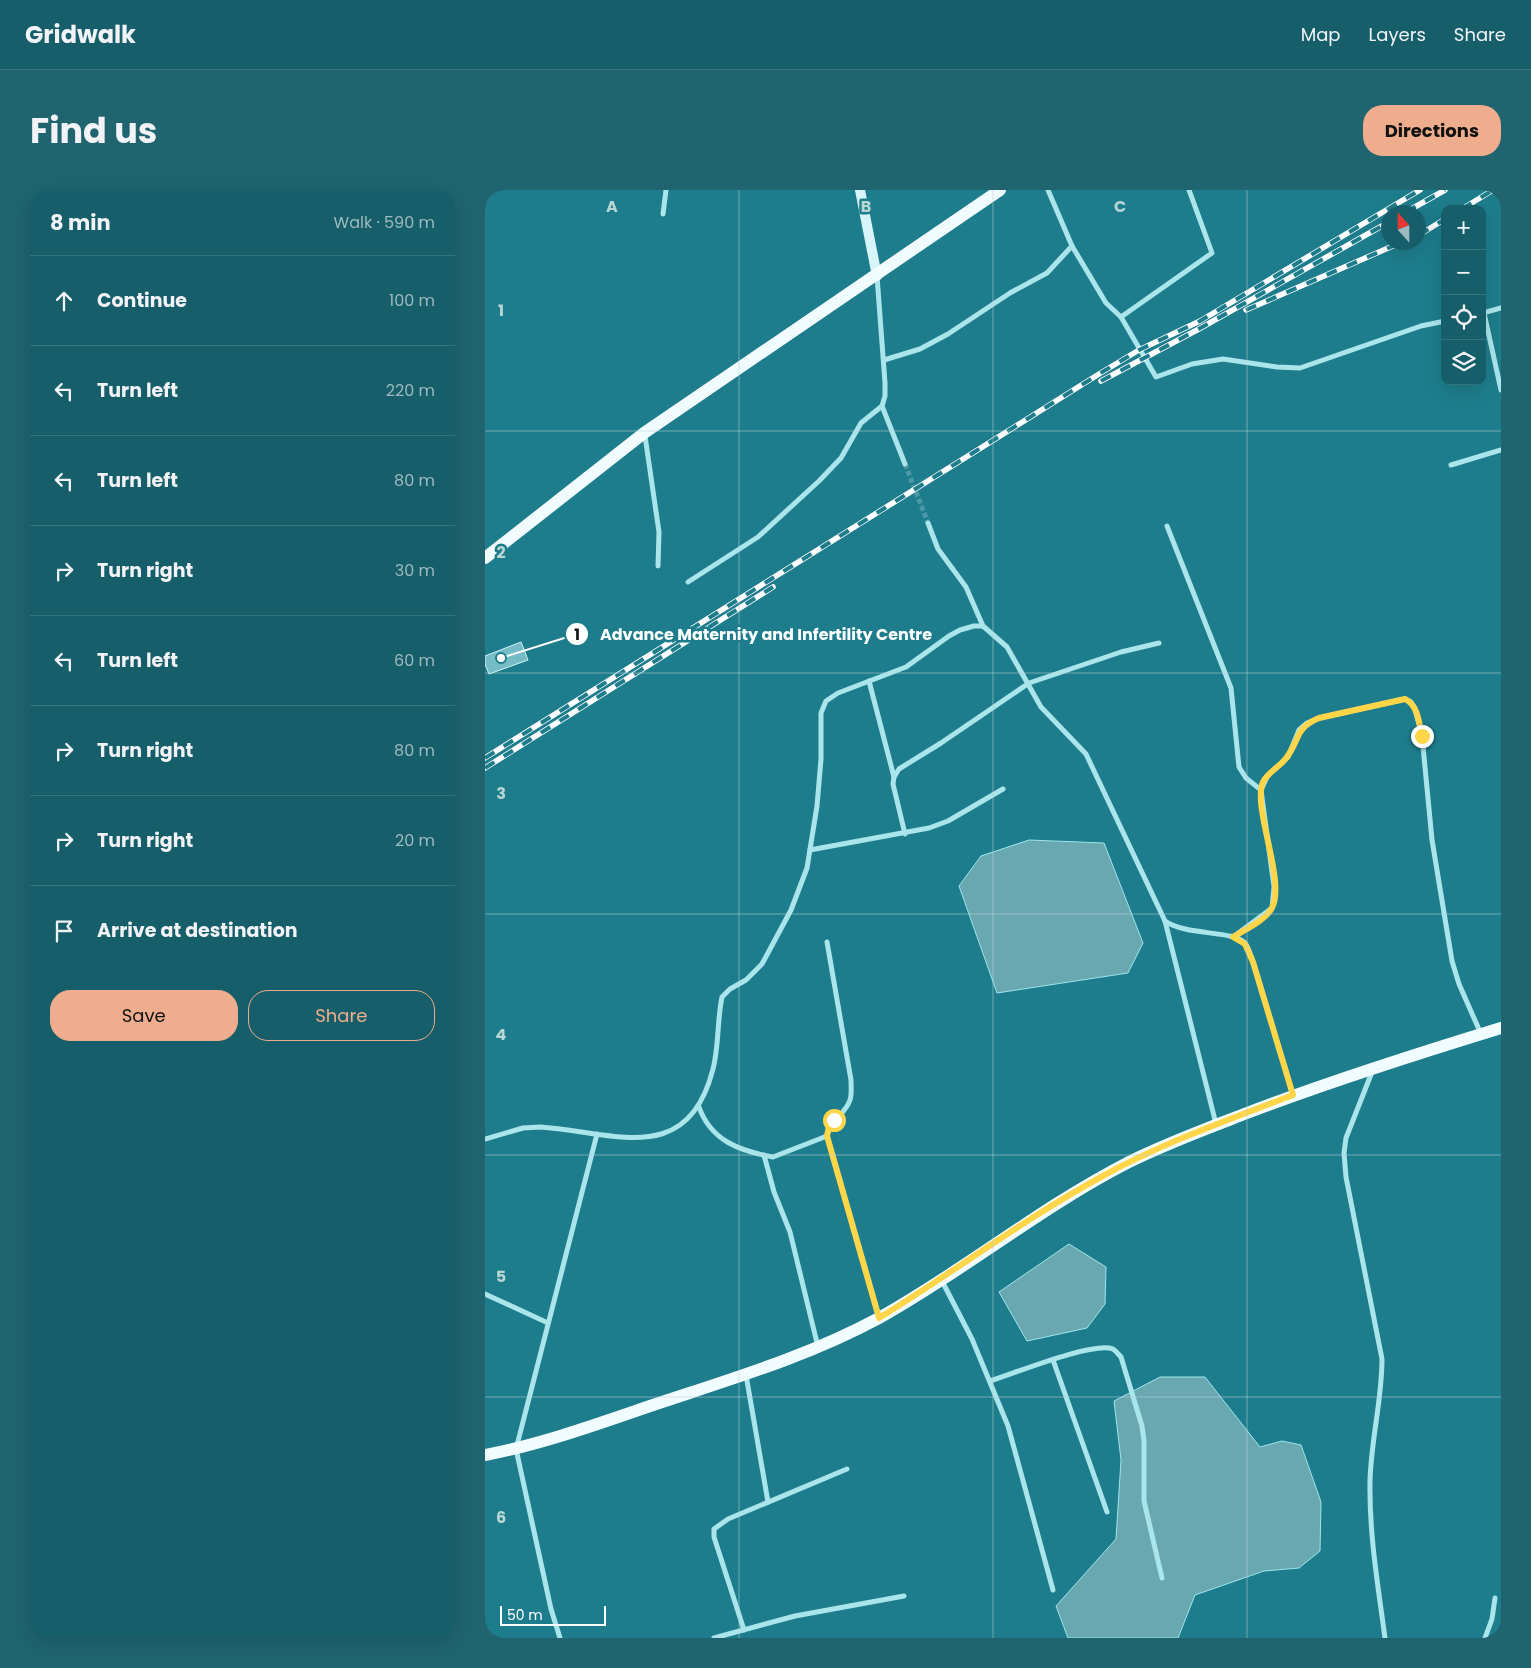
<!DOCTYPE html>
<meta charset="utf-8">
<style>
body{margin:0;font-family:Poppins,sans-serif;background:#1f646f;color:#f1f3f6}
.controls{position:absolute;right:15px;top:15px;display:grid;overflow:hidden;border-radius:10px;box-shadow:0 5px 20px #0002}
.controls button{width:45px;height:45px;display:grid;place-items:center;padding:0;border:0;border-bottom:1px solid #35737d;background:#165e69;color:#f1f3f6;font:25px sans-serif}
.compass{position:absolute;left:896px;top:15px;width:45px;height:45px;border-radius:50%;background:#165e69;box-shadow:0 5px 20px #0002;rotate:339deg}
.scale{position:absolute;left:15px;bottom:12px;width:106px;box-sizing:border-box;padding-left:5px;border:2px solid #fff;border-top:0;font-size:14px;line-height:18px;white-space:nowrap;color:#fff;-webkit-text-stroke:4px #1e7d8c;paint-order:stroke}
.stop{position:absolute;width:15px;height:15px;margin:-11px;border:4px solid #ffd54a;border-radius:50%;background:#fff}
.stop.end{background:#ffd54a;border-color:#fff;box-shadow:0 1px 5px #0008}
.list{margin:0;padding:0;list-style:none}
h2{display:flex;justify-content:space-between;align-items:center;height:65px;margin:0;padding:0 20px;font-size:21px}
h2 small{font-size:16px;font-weight:400;color:#9ebac0}
.list li{display:grid;grid-template-columns:32px 1fr auto;gap:15px;align-items:center;box-sizing:border-box;height:90px;padding:0 20px;border-top:1px solid #35737d}
.list b{display:block;font-size:19px;white-space:nowrap}
.list em{font-size:16px;font-style:normal;color:#9ebac0}
.actions{display:flex;gap:10px;padding:15px 20px}
.actions a{flex:1;padding:11px 0;border:1px solid #eead8d;border-radius:20px;text-align:center;font-size:18px;color:#eead8d}
.actions .main{background:#eead8d;color:#111}
.icon{flex:none;width:28px;height:28px;fill:none;stroke:currentColor;stroke-width:2;stroke-linecap:round;stroke-linejoin:round}
.map{position:relative;flex:none;width:1016px;height:1448px;overflow:hidden;border-radius:20px}
header{display:flex;align-items:center;gap:30px;box-sizing:border-box;height:70px;padding:0 25px;background:#165e69;border-bottom:1px solid #35737d}
header strong{font-size:24px}
nav{display:flex;gap:28px;margin-inline-start:auto;font-size:18px}
.intro{display:flex;align-items:center;justify-content:space-between;box-sizing:border-box;height:120px;padding:0 30px}
h1{margin:0;font-size:35px}
.button{padding:12px 22px;border-radius:20px;background:#eead8d;color:#111;font-size:18px;font-weight:700}
main{display:flex;gap:30px;padding:0 30px}
aside{flex:1;background:#165e69;border-radius:20px;box-shadow:0 5px 20px #0002}
.map>svg:first-child{display:block}
.water{fill:#69a8b1;stroke:#9fe5ee}
.building{fill:#75bcc6;stroke:#d1f4f9}
.lines{fill:none;stroke-linecap:round;stroke-linejoin:round}
.minor-tunnel{stroke:#4b97a3;stroke-width:5;stroke-dasharray:5 2.5;stroke-linecap:butt}
.minor{stroke:#abe5ec;stroke-width:5}
.secondary{stroke:#d7f4f9;stroke-width:10}
.primary{stroke:#f1fcff;stroke-width:12}
.rail-casing{stroke:#fff;stroke-width:5.5}
.rail{stroke:#1e7d8c;stroke-width:4;stroke-dasharray:11;stroke-linecap:butt}
.route{stroke:#ffd54a;stroke-width:6}
.grid{fill:none;stroke:#b7d6d4;stroke-width:1;stroke-opacity:0.55}
.grid-label{font-size:16px;text-anchor:middle;font-weight:bold;fill:#b7d6d4;stroke:#1e7d8c;stroke-width:5;stroke-linejoin:round;paint-order:stroke}
.leader{fill:none;stroke:#fff;stroke-width:2}
.callout-dot{fill:#fff;stroke:#1e7d8c;stroke-width:2}
.mark-label{font-size:15px;text-anchor:middle;font-weight:bold;fill:#111}
.callout-label{font-size:16px;text-anchor:middle;font-weight:bold;fill:#fff;stroke:#1e7d8c;stroke-width:5;stroke-linejoin:round;paint-order:stroke}
</style>
<header>
<strong>Gridwalk</strong>
<nav><a>Map</a><a>Layers</a><a>Share</a></nav>
</header>
<div class="intro"><h1>Find us</h1><a class="button">Directions</a></div>
<main>
<aside>
<h2>8 min<small>Walk · 590 m</small></h2>
<ul class="list">
<li><svg class="icon" aria-label="ahead" viewBox="0 0 24 24"><path d="M12 20V5M6 11l6-6 6 6"/></svg><div><b>Continue</b></div><em>100 m</em></li>
<li><svg class="icon" aria-label="left" viewBox="0 0 24 24"><path d="M17 20v-9H6M10 6l-5 5 5 5"/></svg><div><b>Turn left</b></div><em>220 m</em></li>
<li><svg class="icon" aria-label="left" viewBox="0 0 24 24"><path d="M17 20v-9H6M10 6l-5 5 5 5"/></svg><div><b>Turn left</b></div><em>80 m</em></li>
<li><svg class="icon" aria-label="right" viewBox="0 0 24 24"><path d="M7 20v-9h11M14 6l5 5-5 5"/></svg><div><b>Turn right</b></div><em>30 m</em></li>
<li><svg class="icon" aria-label="left" viewBox="0 0 24 24"><path d="M17 20v-9H6M10 6l-5 5 5 5"/></svg><div><b>Turn left</b></div><em>60 m</em></li>
<li><svg class="icon" aria-label="right" viewBox="0 0 24 24"><path d="M7 20v-9h11M14 6l5 5-5 5"/></svg><div><b>Turn right</b></div><em>80 m</em></li>
<li><svg class="icon" aria-label="right" viewBox="0 0 24 24"><path d="M7 20v-9h11M14 6l5 5-5 5"/></svg><div><b>Turn right</b></div><em>20 m</em></li>
<li><svg class="icon" aria-label="arrive" viewBox="0 0 24 24"><path d="M6 21V4h12l-3 4 3 4H6"/></svg><div><b>Arrive at destination</b></div></li>
</ul>
<div class="actions"><a class="main">Save</a><a>Share</a></div>
</aside>
<div class="map">
<svg width="1016" height="1448" viewBox="0 0 1016 1448">
<rect width="100%" height="100%" fill="#1e7d8c"/>
<g class="water">
<polygon points="544,650 619,653 658,753 643,783 512,803 474,696 496,666"/>
<polygon points="584,1054 621,1077 620,1114 602,1138 542,1151 514,1102"/>
<polygon points="675,1187 720,1187 775,1257 797,1251 816,1255 836,1312 835,1361 814,1378 779,1381 710,1405 693,1448 583,1448 571,1416 631,1349 636,1270 629,1211"/>
</g>
<polygon class="building" points="36,452 43,470 4,484 0,474 0,466"/>
<g class="lines">
<polyline class="minor-tunnel" points="420,274 443,333"/>
<g class="minor">
<polyline points="704,0 727,63 636,127 671,187 707,174 738,169 792,177 815,178 936,136 960,131"/>
<polyline points="178,24 181,0"/>
<polyline points="587,56 621,113 636,127"/>
<polyline points="998,123 1016,118"/>
<polyline points="999,123 1016,200"/>
<polyline points="399,170 435,159 463,144 525,103 562,83 587,56 563,0"/>
<polyline points="397,216 420,274"/>
<polyline points="160,246 174,342 173,376"/>
<polyline points="966,275 1016,260"/>
<polyline points="443,333 453,359 481,397 498,436"/>
<polyline points="682,336 746,498 754,577 761,588 776,600"/>
<polyline points="203,392 273,347 334,291 356,268 376,233 397,216 400,206 400,193 392,86"/>
<polyline points="384,491 409,587"/>
<polyline points="420,644 408,594 409,587 414,579 456,553 544,493 636,462 674,453"/>
<polyline points="325,660 444,638 463,631 518,599"/>
<polyline points="680,731 731,934"/>
<polyline points="748,747 787,718 789,697 776,600 783,585 803,567 814,540 822,533 834,528 920,509 926,512 930,519 937,546 947,650 967,771 974,794 996,844"/>
<path d="M342,752L366,890C366,897 367,904 365,910C360,925 345,930 342,946L394,1127"/>
<path d="M887,882L861,948L859,963L861,987L897,1169C897,1210 886,1250 885,1291C884,1343 893,1396 900,1448"/>
<path d="M214,917C226,951 255,961 288,967L342,946"/>
<path d="M0,949L38,938L55,937C129,942 203,978 228,879C234,856 232,831 237,807L245,799L261,790L277,774L306,720L322,678L332,616L336,569V523L341,511L353,503L421,477L464,446L475,440L489,436H498L522,457L556,517L601,564L680,731C701,746 748,740 760,753C764,758 766,766 768,772L808,905"/>
<polyline points="279,965 289,1002 305,1042 333,1157"/>
<polyline points="457,1091 487,1149 523,1236 568,1400"/>
<polyline points="0,1104 63,1133"/>
<polyline points="568,1170 622,1322"/>
<polyline points="261,1185 283,1312"/>
<path d="M505,1191C528,1184 608,1151 628,1159C631,1161 634,1165 636,1167L657,1236L659,1251V1311L677,1388"/>
<polyline points="259,1440 229,1347 229,1339 243,1329 362,1279"/>
<polyline points="75,1448 66,1419 31,1259 112,944"/>
<polyline points="229,1448 310,1426 419,1406"/>
<polyline points="1000,1448 1007,1429 1010,1408"/>
</g>
<polyline class="secondary" points="375,0 392,86"/>
<g class="primary">
<polyline points="0,368 159,243 515,0"/>
<path d="M0,1265C58,1254 115,1233 171,1214C246,1189 324,1166 394,1128C480,1080 556,1017 644,972C682,953 723,938 762,923C846,891 931,864 1016,838"/>
</g>
<defs>
<g id="rail">
<polyline points="977,19 1008,0"/>
<polyline points="921,22 960,0"/>
<polyline points="934,45 960,29"/>
<polyline points="761,120 917,52"/>
<polyline points="616,191 712,140 904,32"/>
<polyline points="0,568 614,184 654,160 715,131 935,0"/>
<polyline points="0,578 288,397"/>
</g>
</defs>
<use href="#rail" class="rail-casing"/>
<use href="#rail" class="rail"/>
</g>
<g class="lines">
<path class="route" d="M349,930L344,936L342,946L394,1128C469,1082 539,1029 616,987C677,953 743,930 808,905L768,772L760,754L748,747C759,740 781,730 787,718C801,690 767,618 778,592C783,582 795,577 802,567C815,549 810,538 834,528L920,509C933,515 934,533 937,546"/>
</g>
<path class="grid" d="M254,0V1448M508,0V1448M762,0V1448M0,241H1016M0,483H1016M0,724H1016M0,965H1016M0,1207H1016"/>
<g class="grid-label">
<text x="127" y="22">A</text>
<text x="381" y="22">B</text>
<text x="635" y="22">C</text>
<text x="16" y="126">1</text>
<text x="16" y="368">2</text>
<text x="16" y="609">3</text>
<text x="16" y="850">4</text>
<text x="16" y="1092">5</text>
<text x="16" y="1333">6</text>
</g>
<path class="leader" d="M16 468L92 444"/>
<g class="callout-dot">
<circle cx="16" cy="468" r="5"/>
<circle cx="92" cy="444" r="12"/>
</g>
<g class="mark-label">
<text x="92" y="450">1</text>
</g>
<g class="callout-label">
<text x="281" y="450">Advance Maternity and Infertility Centre</text>
</g>
</svg>
<div class="controls">
<button>+</button>
<button>−</button>
<button><svg class="icon" aria-label="locate" viewBox="0 0 24 24"><circle cx="12" cy="12" r="6"/><path d="M12 2v4M12 18v4M2 12h4M18 12h4"/></svg></button>
<button><svg class="icon" aria-label="layers" viewBox="0 0 24 24"><path d="M12 4l9 5-9 5-9-5zM3 14l9 5 9-5"/></svg></button>
</div>
<svg class="compass" viewBox="-18 -18 36 36"><path d="M0-13l5 13h-10z" fill="#e53935"/><path d="M0 13l5-13h-10z" fill="#9ebac0"/></svg>
<div class="scale">50 m</div>
<div class="stop" style="left:349px;top:930px"></div>
<div class="stop end" style="left:937px;top:546px"></div>
</div>
</main>
